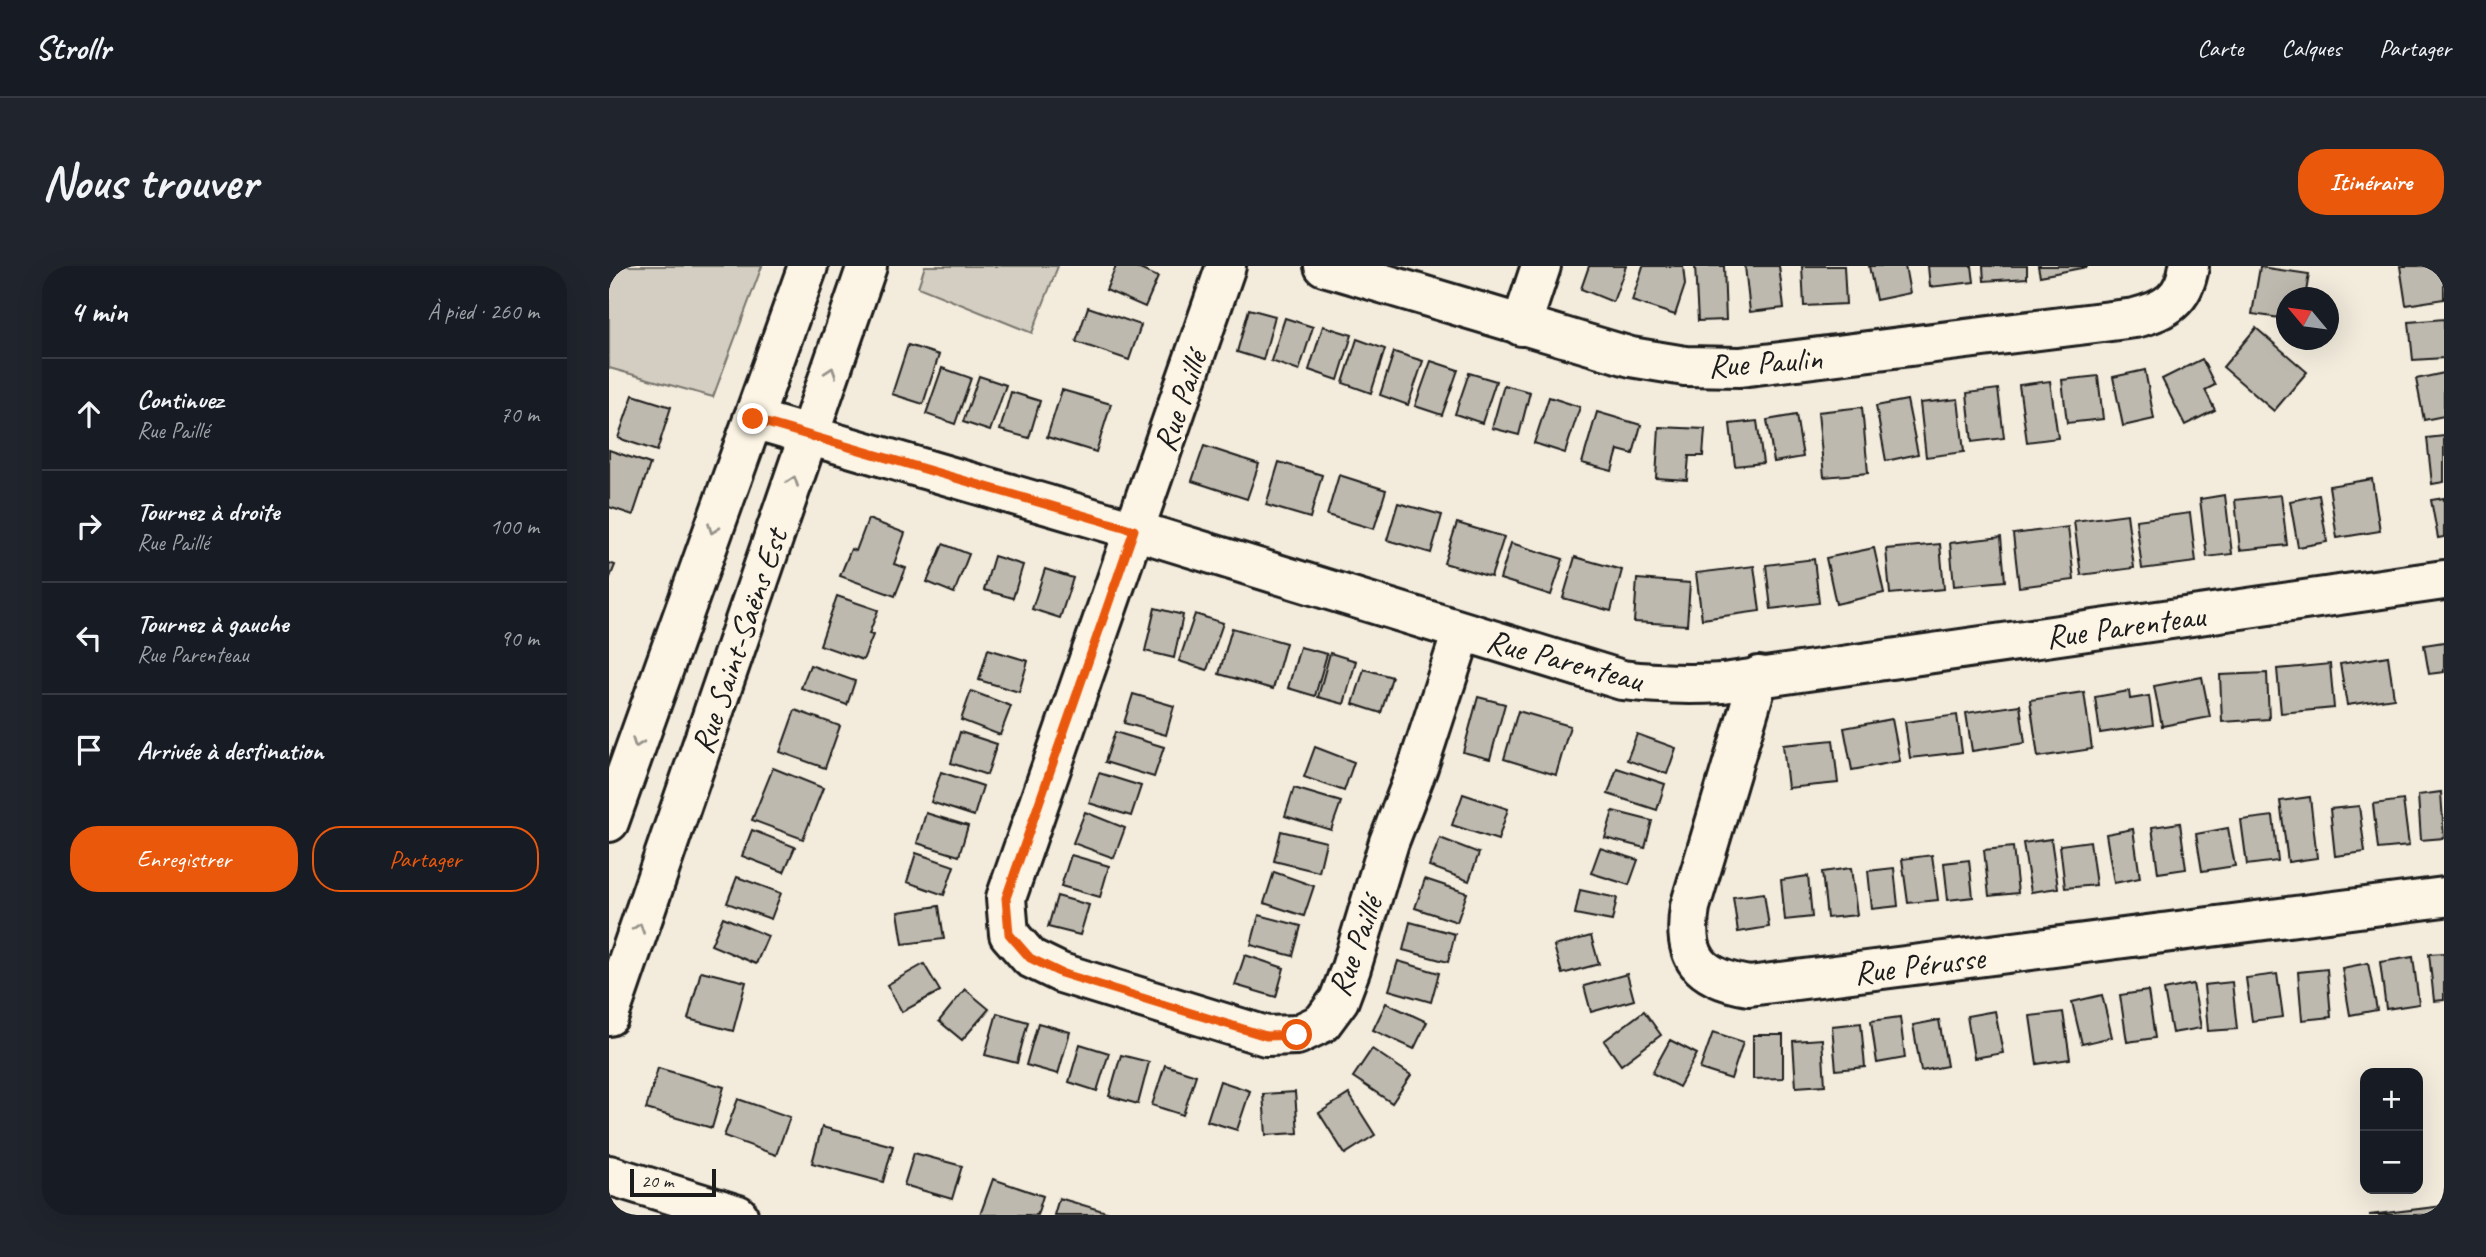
<!DOCTYPE html>
<html lang="fr">
<meta charset="utf-8">
<style>
body{margin:0;font-family:Caveat,sans-serif;background:#20242c;color:#f1f3f6}
.controls{position:absolute;right:21px;bottom:21px;display:grid;overflow:hidden;border-radius:14px;box-shadow:0 7px 28px #0002}
.controls button{width:63px;height:63px;display:grid;place-items:center;padding:0;border:0;border-bottom:2px solid #363941;background:#171b24;color:#f1f3f6;font:35px sans-serif}
.compass{position:absolute;left:1667px;top:21px;width:63px;height:63px;border-radius:50%;background:#171b24;box-shadow:0 7px 28px #0002;rotate:299deg}
.scale{position:absolute;left:21px;bottom:18px;width:86px;box-sizing:border-box;padding-left:7px;border:4px solid #1c1c1c;border-top:0;font-size:19px;line-height:24px;white-space:nowrap;color:#1c1c1c;-webkit-text-stroke:5px #fcf5e5;paint-order:stroke}
.stop{position:absolute;width:21px;height:21px;margin:-16px;border:5px solid #ea580c;border-radius:50%;background:#fff}
.stop.end{background:#ea580c;border-color:#fff;box-shadow:0 2px 7px #0008}
.list{margin:0;padding:0;list-style:none}
h2{display:flex;justify-content:space-between;align-items:center;height:91px;margin:0;padding:0 28px;font-size:30px}
h2 small{font-size:23px;font-weight:400;color:#9ea1a6}
.list li{display:grid;grid-template-columns:46px 1fr auto;gap:21px;align-items:center;box-sizing:border-box;height:112px;padding:0 28px;border-top:2px solid #363941}
.list b{display:block;font-size:26px;white-space:nowrap}
.list p{margin:0;font-size:23px;white-space:nowrap;color:#9ea1a6}
.list em{font-size:23px;font-style:normal;color:#9ea1a6}
.actions{display:flex;gap:14px;padding:21px 28px}
.actions a{flex:1;padding:16px 0;border:2px solid #ea580c;border-radius:28px;text-align:center;font-size:24px;color:#ea580c}
.actions .main{background:#ea580c;color:#fff}
.icon{flex:none;width:38px;height:38px;fill:none;stroke:currentColor;stroke-width:2;stroke-linecap:round;stroke-linejoin:round}
.map{position:relative;flex:none;width:1835px;height:949px;overflow:hidden;border-radius:28px}
header{display:flex;align-items:center;gap:42px;box-sizing:border-box;height:98px;padding:0 35px;background:#171b24;border-bottom:2px solid #363941}
header strong{font-size:33px}
nav{display:flex;gap:38px;margin-inline-start:auto;font-size:24px}
.intro{display:flex;align-items:center;justify-content:space-between;box-sizing:border-box;height:168px;padding:0 42px}
h1{margin:0;font-size:49px}
.button{padding:18px 32px;border-radius:28px;background:#ea580c;color:#fff;font-size:24px;font-weight:700}
main{display:flex;gap:42px;padding:0 42px}
aside{flex:1;background:#171b24;border-radius:28px;box-shadow:0 7px 28px #0002}
.map>svg:first-child{display:block}
.green{fill:#d3cec1;stroke:#78756e;stroke-width:2}
.building{fill:#beb9ae;stroke:#1c1c1c;stroke-width:2}
.lines{fill:none;stroke-linecap:round;stroke-linejoin:round}
.minor-casing{stroke:#1c1c1c;stroke-width:44}
.major-casing{stroke:#1c1c1c;stroke-width:44}
.minor{stroke:#fcf5e5;stroke-width:38}
.major{stroke:#fcf5e5;stroke-width:38}
.oneway{stroke:#97938b}
.route{stroke:#ea580c;stroke-width:9}
.labels{text-anchor:middle;stroke-width:7;stroke-linejoin:round;paint-order:stroke}
.street-label{font-size:33px;fill:#1c1c1c;stroke:#fcf5e5}
</style>
<header>
<strong>Strollr</strong>
<nav><a>Carte</a><a>Calques</a><a>Partager</a></nav>
</header>
<div class="intro"><h1>Nous trouver</h1><a class="button">Itinéraire</a></div>
<main>
<aside>
<h2>4 min<small>À pied · 260 m</small></h2>
<ul class="list">
<li><svg class="icon" aria-label="ahead" viewBox="0 0 24 24"><path d="M12 20V5M6 11l6-6 6 6"/></svg><div><b>Continuez</b><p>Rue Paillé</p></div><em>70 m</em></li>
<li><svg class="icon" aria-label="right" viewBox="0 0 24 24"><path d="M7 20v-9h11M14 6l5 5-5 5"/></svg><div><b>Tournez à droite</b><p>Rue Paillé</p></div><em>100 m</em></li>
<li><svg class="icon" aria-label="left" viewBox="0 0 24 24"><path d="M17 20v-9H6M10 6l-5 5 5 5"/></svg><div><b>Tournez à gauche</b><p>Rue Parenteau</p></div><em>90 m</em></li>
<li><svg class="icon" aria-label="arrive" viewBox="0 0 24 24"><path d="M6 21V4h12l-3 4 3 4H6"/></svg><div><b>Arrivée à destination</b></div></li>
</ul>
<div class="actions"><a class="main">Enregistrer</a><a>Partager</a></div>
</aside>
<div class="map">
<svg width="1835" height="949" viewBox="0 0 1835 949">
<rect width="100%" height="100%" fill="#f3ecdd"/>
<filter id="ink" filterUnits="userSpaceOnUse"><feTurbulence type="fractalNoise" baseFrequency=".0143" numOctaves="2"/><feDisplacementMap in="SourceGraphic" scale="14" xChannelSelector="R" yChannelSelector="G"/><feConvolveMatrix kernelMatrix="1 2 1 2 8 2 1 2 1" color-interpolation-filters="sRGB"/></filter>
<g filter="url(#ink)">
<g class="green">
<polygon points="0,0 153,0 104,131 0,102"/>
<polygon points="316,0 449,0 423,67 309,21"/>
</g>
<g class="building">
<polygon points="507,0 524,0 549,11 536,41 497,24"/>
<polygon points="980,0 1017,0 1004,36 972,23"/>
<polygon points="1034,0 1074,0 1076,19 1066,49 1023,35"/>
<polygon points="1086,0 1115,0 1117,54 1089,55"/>
<polygon points="1136,0 1170,0 1175,42 1141,46"/>
<polygon points="1193,0 1235,0 1237,38 1195,40"/>
<polygon points="1260,0 1296,0 1301,27 1267,34"/>
<polygon points="1319,0 1363,0 1365,16 1321,21"/>
<polygon points="1374,0 1418,0 1418,12 1375,15"/>
<polygon points="1429,0 1478,0 1478,1 1431,10"/>
<polygon points="1791,0 1835,0 1835,33 1797,39"/>
<polygon points="1651,1 1700,8 1696,32 1678,32 1678,53 1643,48"/>
<polygon points="479,41 532,59 520,94 467,76"/>
<polygon points="640,43 666,50 654,94 628,86"/>
<polygon points="676,52 704,61 690,105 662,95"/>
<polygon points="1835,53 1835,92 1804,94 1800,56"/>
<polygon points="714,60 743,69 729,114 700,104"/>
<polygon points="1647,62 1698,106 1665,145 1614,101"/>
<polygon points="748,73 776,83 762,127 734,117"/>
<polygon points="299,79 330,89 314,138 283,128"/>
<polygon points="785,86 814,95 799,139 771,129"/>
<polygon points="1593,93 1606,119 1596,124 1606,144 1576,159 1553,113"/>
<polygon points="822,95 849,104 833,149 806,140"/>
<polygon points="333,102 362,112 346,158 317,148"/>
<polygon points="1536,104 1545,153 1514,160 1504,111"/>
<polygon points="860,107 887,115 873,157 846,148"/>
<polygon points="1835,107 1835,150 1815,154 1807,113"/>
<polygon points="370,110 397,119 381,165 354,156"/>
<polygon points="1489,110 1494,153 1458,157 1453,114"/>
<polygon points="1441,115 1449,172 1418,176 1410,119"/>
<polygon points="895,119 921,126 910,169 883,162"/>
<polygon points="1389,123 1395,172 1363,176 1358,127"/>
<polygon points="453,124 502,138 487,186 438,171"/>
<polygon points="402,126 431,135 420,172 391,164"/>
<polygon points="24,129 62,141 48,185 9,172"/>
<polygon points="940,131 971,141 956,187 925,177"/>
<polygon points="1349,133 1355,186 1317,191 1311,137"/>
<polygon points="1298,134 1309,188 1277,195 1267,140"/>
<polygon points="1253,141 1259,207 1215,211 1209,146"/>
<polygon points="988,146 1032,159 1024,188 1009,184 1003,205 973,197"/>
<polygon points="1187,149 1194,191 1165,196 1158,154"/>
<polygon points="1148,155 1154,197 1126,200 1121,158"/>
<polygon points="1050,161 1096,163 1094,190 1080,190 1078,214 1047,212"/>
<polygon points="1835,170 1835,216 1823,218 1818,172"/>
<polygon points="595,180 650,198 638,233 583,215"/>
<polygon points="0,184 41,198 24,249 0,241"/>
<polygon points="670,196 713,209 701,252 657,239"/>
<polygon points="730,209 777,224 765,263 718,249"/>
<polygon points="1763,213 1771,265 1728,272 1720,220"/>
<polygon points="1616,229 1623,288 1598,291 1591,233"/>
<polygon points="1672,229 1678,279 1631,284 1626,234"/>
<polygon points="1710,229 1718,276 1689,281 1681,235"/>
<polygon points="1835,232 1835,271 1829,272 1822,234"/>
<polygon points="789,237 833,249 822,287 778,274"/>
<polygon points="1581,247 1587,296 1533,303 1527,254"/>
<polygon points="1518,248 1525,302 1472,309 1465,255"/>
<polygon points="259,253 296,267 285,298 297,302 286,330 231,310 242,283 247,285"/>
<polygon points="848,257 895,271 882,311 835,297"/>
<polygon points="1459,261 1465,314 1410,321 1404,268"/>
<polygon points="1392,271 1396,315 1345,320 1341,277"/>
<polygon points="902,277 954,293 942,329 891,313"/>
<polygon points="334,278 360,288 345,327 318,316"/>
<polygon points="1331,278 1335,323 1281,328 1277,283"/>
<polygon points="1265,282 1275,327 1227,338 1217,292"/>
<polygon points="385,290 414,299 404,332 375,324"/>
<polygon points="966,291 1013,304 1002,345 954,332"/>
<polygon points="1205,293 1210,337 1162,343 1157,299"/>
<polygon points="0,297 6,299 0,314"/>
<polygon points="1145,300 1151,345 1093,353 1087,307"/>
<polygon points="436,303 464,312 451,352 423,343"/>
<polygon points="1028,313 1081,317 1078,359 1025,356"/>
<polygon points="228,330 269,344 260,368 264,369 254,394 211,379"/>
<polygon points="546,342 574,349 565,392 536,385"/>
<polygon points="586,348 614,357 598,404 570,395"/>
<polygon points="623,362 677,377 664,423 610,408"/>
<polygon points="1835,376 1835,406 1820,408 1815,379"/>
<polygon points="691,381 718,388 706,430 679,422"/>
<polygon points="379,383 419,395 410,426 370,414"/>
<polygon points="721,387 747,395 735,438 709,431"/>
<polygon points="1779,390 1785,432 1738,439 1731,398"/>
<polygon points="1721,398 1725,442 1672,447 1668,403"/>
<polygon points="201,399 246,415 238,439 192,422"/>
<polygon points="755,403 783,411 772,447 744,438"/>
<polygon points="1658,407 1660,453 1613,456 1611,409"/>
<polygon points="1593,411 1601,451 1553,460 1545,420"/>
<polygon points="362,425 402,440 391,469 352,454"/>
<polygon points="1520,425 1521,433 1540,430 1544,459 1491,467 1486,431"/>
<polygon points="1475,426 1483,483 1429,491 1421,434"/>
<polygon points="524,428 565,440 557,469 515,457"/>
<polygon points="869,431 896,438 881,493 854,486"/>
<polygon points="1411,439 1416,477 1363,485 1357,447"/>
<polygon points="186,444 231,460 216,502 171,486"/>
<polygon points="909,445 961,460 947,509 895,493"/>
<polygon points="1348,449 1353,486 1301,492 1296,456"/>
<polygon points="1283,453 1291,495 1243,504 1235,462"/>
<polygon points="351,466 388,478 378,509 342,497"/>
<polygon points="506,466 555,481 545,511 496,496"/>
<polygon points="1028,468 1067,482 1058,508 1018,494"/>
<polygon points="1224,474 1229,517 1179,522 1174,479"/>
<polygon points="706,481 745,496 735,525 695,511"/>
<polygon points="164,502 214,522 194,573 143,554"/>
<polygon points="1008,502 1056,518 1048,544 999,528"/>
<polygon points="332,506 374,520 365,550 322,536"/>
<polygon points="490,507 532,520 522,550 480,537"/>
<polygon points="685,522 732,536 722,564 676,550"/>
<polygon points="1832,526 1835,572 1812,574 1809,529"/>
<polygon points="854,528 899,543 889,574 843,559"/>
<polygon points="1701,531 1708,592 1679,596 1671,535"/>
<polygon points="1794,534 1800,580 1769,583 1764,538"/>
<polygon points="1750,540 1756,586 1726,590 1721,543"/>
<polygon points="1004,545 1043,555 1036,582 996,572"/>
<polygon points="476,546 516,562 505,592 464,577"/>
<polygon points="317,547 359,560 350,590 308,577"/>
<polygon points="1664,550 1669,595 1638,599 1632,554"/>
<polygon points="1571,557 1577,603 1549,607 1543,561"/>
<polygon points="1619,562 1626,600 1593,605 1587,568"/>
<polygon points="1524,563 1531,612 1505,617 1497,568"/>
<polygon points="143,564 186,581 175,606 133,590"/>
<polygon points="672,565 717,576 710,606 665,595"/>
<polygon points="831,572 870,587 860,615 820,600"/>
<polygon points="1442,573 1449,622 1422,626 1414,577"/>
<polygon points="1481,575 1487,619 1456,622 1451,579"/>
<polygon points="1404,581 1409,627 1380,630 1375,584"/>
<polygon points="991,582 1029,594 1020,619 982,607"/>
<polygon points="307,587 345,600 335,629 298,616"/>
<polygon points="462,589 500,600 491,631 452,620"/>
<polygon points="1323,589 1329,634 1299,637 1293,593"/>
<polygon points="1360,594 1364,631 1339,634 1335,597"/>
<polygon points="1242,602 1248,649 1218,652 1213,606"/>
<polygon points="1285,602 1289,640 1263,643 1259,605"/>
<polygon points="665,606 705,620 695,650 655,637"/>
<polygon points="1199,610 1203,651 1176,654 1172,614"/>
<polygon points="128,611 172,627 162,653 118,637"/>
<polygon points="816,613 858,627 848,656 806,642"/>
<polygon points="971,624 1008,632 1003,655 966,648"/>
<polygon points="1155,627 1160,661 1129,666 1124,631"/>
<polygon points="448,630 480,639 471,669 439,661"/>
<polygon points="330,640 335,673 294,678 289,646"/>
<polygon points="650,649 692,660 684,690 642,679"/>
<polygon points="114,651 159,670 147,698 102,679"/>
<polygon points="801,656 846,668 839,696 794,684"/>
<polygon points="982,670 990,698 953,708 945,680"/>
<polygon points="1835,687 1835,734 1825,735 1820,688"/>
<polygon points="636,689 675,702 667,731 626,719"/>
<polygon points="1804,691 1810,738 1777,743 1771,696"/>
<polygon points="789,695 830,707 822,736 780,724"/>
<polygon points="1759,697 1768,744 1741,749 1733,702"/>
<polygon points="315,698 331,725 293,746 278,719"/>
<polygon points="1718,703 1722,751 1693,754 1689,706"/>
<polygon points="92,705 137,716 124,765 79,753"/>
<polygon points="1018,708 1025,734 982,746 975,720"/>
<polygon points="1668,708 1674,751 1643,755 1637,712"/>
<polygon points="1623,716 1628,763 1599,765 1595,719"/>
<polygon points="1584,718 1592,762 1563,767 1555,724"/>
<polygon points="356,723 380,743 353,774 330,755"/>
<polygon points="1539,725 1546,772 1518,776 1511,729"/>
<polygon points="1493,729 1503,771 1473,778 1463,736"/>
<polygon points="777,737 818,756 805,783 764,764"/>
<polygon points="1035,745 1052,769 1012,799 995,775"/>
<polygon points="1386,745 1394,787 1365,792 1358,750"/>
<polygon points="1454,746 1461,793 1428,798 1421,750"/>
<polygon points="388,747 419,756 408,797 376,789"/>
<polygon points="1291,751 1296,792 1268,797 1262,755"/>
<polygon points="1330,754 1338,800 1312,805 1304,759"/>
<polygon points="429,757 461,766 449,808 417,799"/>
<polygon points="1252,757 1256,801 1227,804 1223,760"/>
<polygon points="1104,766 1134,776 1122,813 1091,803"/>
<polygon points="1144,769 1174,769 1174,812 1144,813"/>
<polygon points="1213,773 1216,819 1187,821 1184,775"/>
<polygon points="1061,774 1088,788 1070,821 1043,807"/>
<polygon points="471,778 500,787 488,825 460,816"/>
<polygon points="763,783 802,809 783,837 744,811"/>
<polygon points="512,789 540,796 529,838 500,830"/>
<polygon points="556,799 587,809 574,849 543,839"/>
<polygon points="49,802 115,821 103,862 37,843"/>
<polygon points="611,815 641,825 628,864 598,855"/>
<polygon points="686,826 689,867 657,869 654,828"/>
<polygon points="740,828 766,869 736,888 710,847"/>
<polygon points="129,833 181,851 167,889 115,870"/>
<polygon points="213,861 284,880 274,916 203,897"/>
<polygon points="305,887 353,900 343,933 295,919"/>
<polygon points="384,913 434,930 428,949 371,949"/>
<polygon points="450,932 501,947 500,949 445,949"/>
<polygon points="1835,940 1835,949 1760,949"/>
</g>
<g class="lines">
<defs>
<g id="minor">
<polyline points="617,0 397,632 400,668 421,692 452,707 657,770 688,769 713,757 730,734 742,702 780,576 809,501 853,366"/>
<path d="M715,0L1022,91L1076,100L1131,101L1526,52C1557,44 1575,34 1580,0"/>
<polyline points="912,60 932,0"/>
<path d="M144,153L525,264L1013,414C1047,418 1079,419 1114,417L1835,314"/>
<path d="M1150,410L1081,641C1073,692 1090,712 1140,720L1835,631"/>
<polyline points="0,909 129,949"/>
</g>
<g id="major">
<polyline points="0,556 199,0"/>
<polyline points="0,750 258,0"/>
</g>
</defs>
<use href="#minor" class="minor-casing"/>
<use href="#major" class="major-casing"/>
<use href="#minor" class="minor"/>
<use href="#major" class="major"/>
</g>
<defs><path id="oneway-chevron" d="M-2-3.5L2.5 0L-2 3.5" fill="none" stroke-width="1.6" stroke-linecap="round" stroke-linejoin="round" transform="scale(1.75)"/></defs>
<g class="oneway">
<use href="#oneway-chevron" transform="translate(222 106) rotate(-71)"/>
<use href="#oneway-chevron" transform="translate(184 215) rotate(-71)"/>
<use href="#oneway-chevron" transform="translate(104 263) rotate(110)"/>
<use href="#oneway-chevron" transform="translate(28 477) rotate(110)"/>
<use href="#oneway-chevron" transform="translate(30 662) rotate(-71)"/>
</g>
</g>
<g class="lines" filter="url(#ink)">
<polyline class="route" points="144,153 525,264 397,632 400,668 421,692 452,707 657,770 688,769"/>
</g>
<g class="labels">
<g class="street-label">
<text transform="translate(1156 95) rotate(-4)" y="12">Rue Paulin</text>
<text transform="translate(570 135) rotate(-71)" y="12">Rue Paillé</text>
<text transform="translate(1516 359) rotate(-8)" y="12">Rue Parenteau</text>
<text transform="translate(129 375) rotate(-71)" y="12">Rue Saint-Saëns Est</text>
<text transform="translate(956 393) rotate(15)" y="12">Rue Parenteau</text>
<text transform="translate(745 680) rotate(-70)" y="12">Rue Paillé</text>
<text transform="translate(1310 698) rotate(-7)" y="12">Rue Pérusse</text>
</g>
</g>
</svg>
<div class="controls">
<button>+</button>
<button>−</button>
</div>
<svg class="compass" viewBox="-18 -18 36 36"><path d="M0-13l5 13h-10z" fill="#e53935"/><path d="M0 13l5-13h-10z" fill="#9ea1a6"/></svg>
<div class="scale">20 m</div>
<div class="stop" style="left:688px;top:769px"></div>
<div class="stop end" style="left:144px;top:153px"></div>
</div>
</main>
